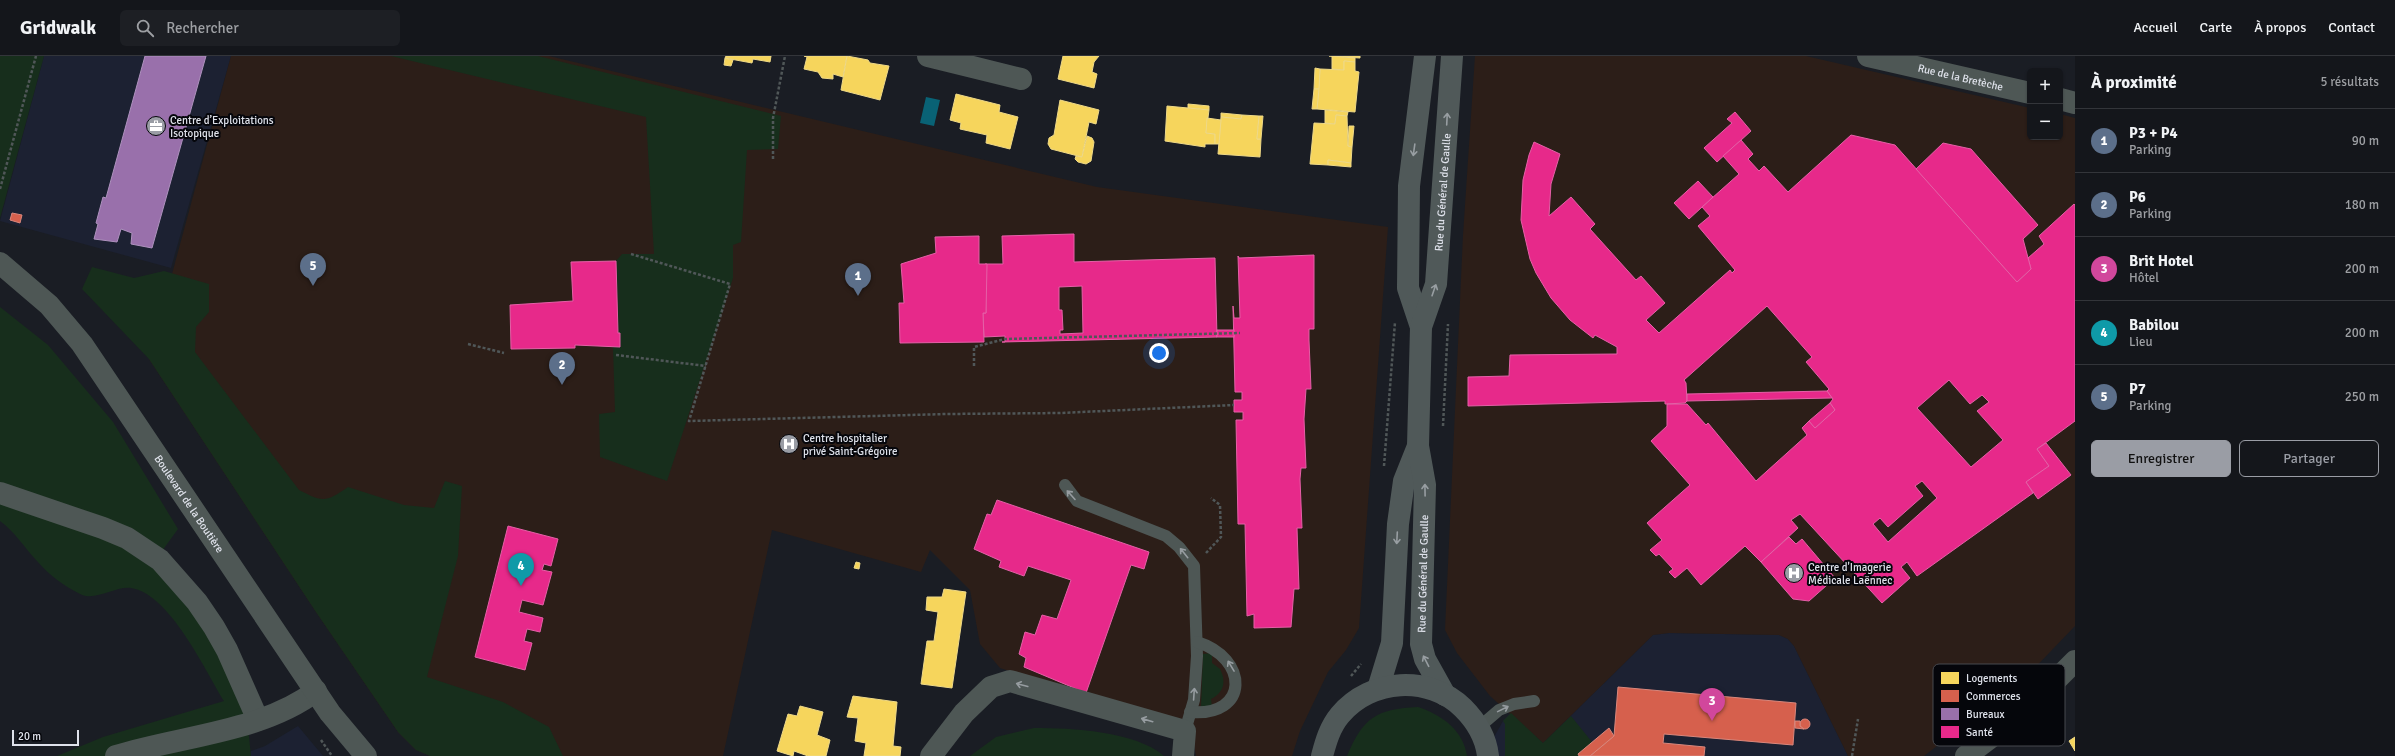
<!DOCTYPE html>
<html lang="fr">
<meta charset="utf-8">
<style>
body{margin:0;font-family:Signika,sans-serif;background:#1d1f24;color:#f1f3f6}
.controls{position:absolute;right:12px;top:12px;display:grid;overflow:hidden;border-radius:6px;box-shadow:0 1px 3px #0004}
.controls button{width:36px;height:36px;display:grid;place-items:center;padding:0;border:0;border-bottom:1px solid #33353a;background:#14161b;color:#f1f3f6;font:20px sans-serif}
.scale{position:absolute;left:12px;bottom:10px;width:67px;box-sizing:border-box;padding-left:4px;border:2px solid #dfe2eb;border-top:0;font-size:11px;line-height:14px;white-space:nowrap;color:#dfe2eb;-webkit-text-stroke:3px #05060b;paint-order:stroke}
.you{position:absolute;left:1159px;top:297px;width:14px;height:14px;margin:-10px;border:3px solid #fff;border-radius:50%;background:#1a73e8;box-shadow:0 0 0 6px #1a73e833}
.badge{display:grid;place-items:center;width:26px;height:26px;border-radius:50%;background:#9a9da5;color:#fff;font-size:13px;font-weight:700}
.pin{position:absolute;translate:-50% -33px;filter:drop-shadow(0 1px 2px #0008)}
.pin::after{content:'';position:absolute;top:21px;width:14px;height:12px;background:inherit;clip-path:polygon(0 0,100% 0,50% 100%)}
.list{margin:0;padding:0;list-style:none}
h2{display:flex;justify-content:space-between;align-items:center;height:52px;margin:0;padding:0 16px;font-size:17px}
h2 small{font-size:13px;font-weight:400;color:#9d9fa3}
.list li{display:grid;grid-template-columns:26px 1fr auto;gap:12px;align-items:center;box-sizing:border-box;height:64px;padding:0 16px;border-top:1px solid #33353a}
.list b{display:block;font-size:15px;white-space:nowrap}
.list p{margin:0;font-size:13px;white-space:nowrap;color:#9d9fa3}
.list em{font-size:13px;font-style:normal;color:#9d9fa3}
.actions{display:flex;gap:8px;padding:12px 16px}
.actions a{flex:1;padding:9px 0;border:1px solid #9a9da5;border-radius:6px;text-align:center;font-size:14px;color:#9a9da5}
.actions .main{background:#9a9da5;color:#111}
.icon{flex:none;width:22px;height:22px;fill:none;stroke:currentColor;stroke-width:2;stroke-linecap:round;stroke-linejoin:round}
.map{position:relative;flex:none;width:2075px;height:700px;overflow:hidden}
header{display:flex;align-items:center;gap:24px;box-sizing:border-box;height:56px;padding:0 20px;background:#14161b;border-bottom:1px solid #33353a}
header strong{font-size:19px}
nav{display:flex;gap:22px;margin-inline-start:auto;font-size:14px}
.search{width:280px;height:36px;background:#1d1f24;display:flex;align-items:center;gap:10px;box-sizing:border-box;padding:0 14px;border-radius:6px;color:#9d9fa3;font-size:15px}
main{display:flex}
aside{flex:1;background:#14161b}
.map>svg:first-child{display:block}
.built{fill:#1c2132}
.medical{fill:#2c1e18}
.green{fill:#172e1c}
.water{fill:#096275}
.homes{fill:#f6d55c;stroke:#efd987}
.shops{fill:#d6604d;stroke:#d9877c}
.offices{fill:#9970ab;stroke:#ae92be}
.health{fill:#e7298a;stroke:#e560a7;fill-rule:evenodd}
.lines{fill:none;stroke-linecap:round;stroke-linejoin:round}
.path{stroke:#505758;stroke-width:2.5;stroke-dasharray:3 2;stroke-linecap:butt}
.service{stroke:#4e5755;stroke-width:12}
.minor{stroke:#4e5755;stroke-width:22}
.tertiary{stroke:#4e5755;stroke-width:22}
.secondary{stroke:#505959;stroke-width:22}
.oneway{stroke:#989ea2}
.oneway2{stroke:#969ca0}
.labels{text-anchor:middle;stroke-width:4;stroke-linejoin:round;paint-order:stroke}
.street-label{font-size:11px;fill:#dfe2eb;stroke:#05060b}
.poi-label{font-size:11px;fill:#dfe2eb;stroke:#05060b;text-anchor:start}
.key{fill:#05060b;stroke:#46484e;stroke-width:1}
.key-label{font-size:11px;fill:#dfe2eb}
</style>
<header>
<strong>Gridwalk</strong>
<div class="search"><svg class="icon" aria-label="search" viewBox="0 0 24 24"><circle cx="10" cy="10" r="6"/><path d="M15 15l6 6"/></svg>Rechercher</div>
<nav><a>Accueil</a><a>Carte</a><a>À propos</a><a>Contact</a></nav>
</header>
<main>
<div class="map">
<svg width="2075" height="700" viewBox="0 0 2075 700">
<rect width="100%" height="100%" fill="#1a1d24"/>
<g class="built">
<polygon points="44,0 231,0 171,212 0,165"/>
<polygon points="1669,577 1779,579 1788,583 1794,590 1848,700 1494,700 1494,681 1503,665 1511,657 1543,687 1653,579"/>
<polygon points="298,670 323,700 251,700 251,695 265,690"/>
</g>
<g class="medical">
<polygon points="231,0 549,0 1097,131 1388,171 1359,572 1346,594 1328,616 1300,675 1292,700 1196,700 1191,673 1000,612 980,588 970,534 930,494 921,516 772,474 723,700 430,700 416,694 398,676 316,556 149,303"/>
<polygon points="1475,0 1806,0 2030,52 2030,81 2060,81 2060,58 2075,62 2075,570 2023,624 1924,700 1848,700 1794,590 1788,583 1779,579 1669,577 1653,579 1543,687 1490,640 1457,597 1445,574 1463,179"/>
</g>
<g class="green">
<polygon points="0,0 44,0 0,162"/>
<polygon points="391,0 538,0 781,60 778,93 747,94 741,186 733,189 733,222 667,425 600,401 599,358 615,356 613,291 620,291 620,277 618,277 616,205 622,198 654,198 646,61"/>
<path d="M92,211L134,222L164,215L209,228V256L196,271L195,296L299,434C323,446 325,447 348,431L404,449L434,452L445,425L462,430L458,500L427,621L503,646L549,671L563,700H430L416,694L398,676L316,556L149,303L82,233Z"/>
<path d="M0,251L48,289L113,366L178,473L162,495L209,569L244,632L251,700H57L103,681L224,645C205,614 169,537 131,532C115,530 95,546 80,538C64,530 49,519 37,505C24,491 15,476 0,465Z"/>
<path d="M1212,597V607L1220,613C1226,625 1225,636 1211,643L1212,651H1201L1203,598Z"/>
<path d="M1418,651C1442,659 1463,674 1467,700H1347C1363,661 1377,653 1418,651Z"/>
<polygon points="1511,657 1543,687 1571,660 1592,686 1578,698 1579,700 1505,700 1505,668 1503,665"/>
<path d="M1034,672C1072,672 1135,675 1164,700H970L996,681Z"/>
</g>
<polygon class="water" points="926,41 940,44 934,70 920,67"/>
<g class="homes">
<polygon points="726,0 771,0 770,6 753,3 752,7 725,2"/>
<polygon points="804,0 847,0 843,21 833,18 833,23 822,22 818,16 804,13 807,1"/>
<polygon points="847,0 868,4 870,7 889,10 880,44 841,34"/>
<polygon points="1063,0 1099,0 1094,6 1092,16 1097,18 1094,32 1058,23"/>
<polygon points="1329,0 1360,0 1360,2"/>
<polygon points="1332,0 1355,2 1355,6 1344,5 1344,14 1332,13"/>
<polygon points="725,2 733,4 731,10 724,9"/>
<polygon points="1344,5 1355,6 1355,15 1359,16 1355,56 1317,53 1320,13 1344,14"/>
<polygon points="1315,12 1320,13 1319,33 1314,33"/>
<polygon points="1314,33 1319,33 1317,53 1312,53"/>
<polygon points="956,38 1000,49 999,56 1018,61 1010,93 986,87 987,79 960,73 961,67 950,64"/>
<polygon points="1060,44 1099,54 1096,68 1089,66 1082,101 1051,93 1048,88 1049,82 1054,79"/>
<polygon points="1188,48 1209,50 1209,54 1188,52"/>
<polygon points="1167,50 1209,54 1206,77 1215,78 1215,88 1205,88 1205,91 1165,85"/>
<polygon points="1325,54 1348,56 1347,60 1336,59 1335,68 1325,67"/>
<polygon points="1221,57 1242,59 1241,63 1221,61"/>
<polygon points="1242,59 1259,60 1257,83 1261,83 1260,101 1218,98 1221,61 1241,63"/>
<polygon points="1336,59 1347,60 1348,90 1352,91 1351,107 1328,104 1328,109 1310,108 1314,67 1335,68"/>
<polygon points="1259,60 1263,60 1261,83 1257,83"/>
<polygon points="1207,62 1221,64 1219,88 1215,88 1215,78 1206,77"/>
<polygon points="1349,70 1354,70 1352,91 1348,90"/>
<polygon points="1087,80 1092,82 1094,86 1091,105 1086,108 1078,106 1075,103 1076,100 1082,101"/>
<polygon points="1328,104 1351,107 1351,111 1328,109"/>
<polygon points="856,506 860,507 859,513 854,512"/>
<polygon points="944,533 966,536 952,632 921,628 927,585 934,585 938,556 926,554 927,541 942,541"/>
<polygon points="853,640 897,646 893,690 901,691 900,700 864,700 866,687 855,685 858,662 847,661"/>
<polygon points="800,650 823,656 817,679 830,684 826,700 808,700 794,695 793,700 777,695 788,658 797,660"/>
<polygon points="2075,681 2075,695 2069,685"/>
</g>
<g class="shops">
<polygon points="12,157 22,159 20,167 10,164"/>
<polygon points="1618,631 1796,647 1793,689 1664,678 1663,687 1705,691 1704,700 1590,700 1614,680"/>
<circle cx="1805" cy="668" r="5"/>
<polygon points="1795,665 1800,665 1800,670 1804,673 1795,672"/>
<polygon points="1609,672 1614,680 1590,700 1579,700 1578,698"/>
</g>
<polygon class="offices" points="145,0 206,0 152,192 131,188 132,177 121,173 117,186 94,183 98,168 96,167 103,141 106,142"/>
<g class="health">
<polygon points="1735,56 1751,75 1717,106 1704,92 1732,67 1727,63"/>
<path d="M1851,79L1895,89L2017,226L2031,213L2028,202L2044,188L2039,180L2074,148L2075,149V365L2037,393L2049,410L2026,426L2033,437L1917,520L1907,506L1901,511L1910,522L1882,547L1800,458L1791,464L1798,472L1761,506L1745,490L1701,529L1687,512L1675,522L1669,516L1673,513L1659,498L1656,500L1650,494L1662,484L1647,467L1690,429L1651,385L1667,370V348H1687L1706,369L1708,367L1756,425L1807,379L1802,372L1809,365L1815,372L1835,354L1830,347L1833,343L1827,335L1829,333L1806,306L1812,301L1767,250L1684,324L1686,327L1687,345L1685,347L1665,348V345L1468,350V321L1509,320L1510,299L1617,298V291L1595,279L1593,282L1570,264L1551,242L1536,217L1530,203L1521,164L1523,124L1529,99L1534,86L1560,98L1551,128L1549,160L1571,141L1595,168L1590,173L1636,224L1641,220L1665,247L1646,264L1659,277L1730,214L1732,217L1735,214L1698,170L1710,160L1702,151L1739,118L1723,100L1741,84L1753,98L1748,103L1759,115L1764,110L1788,136ZM1949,324L1970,348L1982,339L1989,346L1977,355L2003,384L1971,411L1917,352ZM1922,425L1937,442L1888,486L1873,468L1880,462L1888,471L1923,440L1915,430Z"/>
<polygon points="1943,87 1971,93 2038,169 2023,183 2031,213 2017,226 1916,113"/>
<polygon points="1698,125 1713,141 1689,163 1674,147"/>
<path d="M1074,178V206L1215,202L1217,281L1002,286H1005V280L984,281L983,257H986L985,208H1003L1002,180ZM1082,230L1083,277L1060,278V274H1063L1062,254H1059V231Z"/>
<polygon points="979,180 979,208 987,208 986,257 983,257 984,286 900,287 899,247 904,247 901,208 936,197 935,181"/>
<polygon points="1314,199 1314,273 1309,273 1309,284 1311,333 1306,333 1304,363 1306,412 1301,412 1300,423 1302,472 1297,472 1299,533 1294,533 1291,571 1254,572 1254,558 1247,560 1245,468 1238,468 1236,364 1243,364 1243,356 1234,356 1234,344 1242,344 1242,336 1235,336 1233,250 1234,262 1240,262 1238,200 1239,202"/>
<polygon points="616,205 618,277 620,277 620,291 575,289 575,292 511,293 510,249 573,245 571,206"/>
<rect x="1217" y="274" width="17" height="7"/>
<polygon points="1827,335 1832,342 1687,345 1687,338"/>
<polygon points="1830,347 1835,354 1815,372 1809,365"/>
<polygon points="2046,387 2071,419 2038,443 2026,426 2049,410 2037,393"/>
<polygon points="997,444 1149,496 1144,513 1131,509 1086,637 1024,611 1026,602 1019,598 1025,576 1035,579 1042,559 1057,563 1071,524 1028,510 1024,520 999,511 1001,505 974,493 987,458 991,459"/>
<polygon points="508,470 558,483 551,510 544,508 542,514 552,516 543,549 522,544 519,556 543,562 540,576 527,573 524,585 532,587 525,614 475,601"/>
<polygon points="1789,481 1796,488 1802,483 1835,522 1809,545 1793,543 1761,506"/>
</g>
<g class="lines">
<g class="path">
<polyline points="773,103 773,62 785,0"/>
<polyline points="0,133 36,0"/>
<polyline points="631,198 730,228 689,365 947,358 1060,357 1234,349"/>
<polyline points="468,288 504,297"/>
<polyline points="616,299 706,310"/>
<polyline points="974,310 974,291 1005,283 1240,277"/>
<polyline points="1443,370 1448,268"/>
<polyline points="1384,410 1395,266"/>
<polyline points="1206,497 1221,481 1220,449 1211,442"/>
<polyline points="1351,620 1361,608"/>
<polyline points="321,684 332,700"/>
<polyline points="1852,700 1858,663"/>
</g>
<g class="service">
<polyline points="1065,429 1077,445 1166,480 1179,491 1194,510 1197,600 1194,644 1185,675"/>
<path d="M1190,656C1250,661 1249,602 1197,586"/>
<polyline points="1478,672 1499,654 1514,648 1534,645"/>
</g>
<g class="minor">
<polyline points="928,0 1021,23"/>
<path id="s1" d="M1868,0L2030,37"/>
<polyline points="2060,43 2075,47"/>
<polyline points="0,437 103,472 127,482 160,504 197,546 214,571 227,594 258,664"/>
<path d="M116,700C180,680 262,676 316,635"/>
<polyline points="931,700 964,657 991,631 1010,625 1185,675 1183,700"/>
<polyline points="1966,700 2023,657 2075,605"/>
</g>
<path class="tertiary" id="s2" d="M0,207L49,249L82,288L330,657L366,700"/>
<g class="secondary">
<polyline points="1421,271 1408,232 1409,130 1425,0"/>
<polyline points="1378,633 1392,587 1398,468 1404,425 1418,390"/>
<path id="s3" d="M1445,639L1425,603L1421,588L1425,429L1418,390L1421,271L1436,228L1452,0"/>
<path d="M1322,700C1326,685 1330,671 1340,659C1371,622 1429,619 1463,652C1476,665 1486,682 1488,700"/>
</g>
</g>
<defs><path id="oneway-shaft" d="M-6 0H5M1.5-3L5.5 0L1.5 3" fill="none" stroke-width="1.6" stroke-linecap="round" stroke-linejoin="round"/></defs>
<g class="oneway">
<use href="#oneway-shaft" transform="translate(1447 63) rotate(-87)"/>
<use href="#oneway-shaft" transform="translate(1414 94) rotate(98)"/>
<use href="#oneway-shaft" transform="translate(1434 234) rotate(-71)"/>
<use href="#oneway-shaft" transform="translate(1425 434) rotate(-91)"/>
<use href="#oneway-shaft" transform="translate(1397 482) rotate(93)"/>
<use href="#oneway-shaft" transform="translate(1426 605) rotate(-117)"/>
</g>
<g class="oneway2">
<use href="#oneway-shaft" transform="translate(1071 439) rotate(-132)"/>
<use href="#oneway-shaft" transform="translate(1184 497) rotate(-129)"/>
<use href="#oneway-shaft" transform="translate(1231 610) rotate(-121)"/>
<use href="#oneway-shaft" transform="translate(1022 629) rotate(-165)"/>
<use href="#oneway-shaft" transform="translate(1194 638) rotate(-86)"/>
<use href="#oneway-shaft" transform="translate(1503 653) rotate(-26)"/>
<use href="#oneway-shaft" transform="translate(1147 664) rotate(-164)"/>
</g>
<defs>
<symbol id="office-disc" viewBox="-11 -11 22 22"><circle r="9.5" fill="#9a9da5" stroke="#05060b"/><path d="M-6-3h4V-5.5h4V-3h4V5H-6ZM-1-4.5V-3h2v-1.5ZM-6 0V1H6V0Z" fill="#fff"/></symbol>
<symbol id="hospital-disc" viewBox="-11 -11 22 22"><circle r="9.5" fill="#9a9da5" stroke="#05060b"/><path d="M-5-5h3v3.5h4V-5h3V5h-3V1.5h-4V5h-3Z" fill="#fff"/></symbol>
</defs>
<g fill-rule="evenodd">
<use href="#office-disc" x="145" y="59" width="22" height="22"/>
<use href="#hospital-disc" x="778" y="377" width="22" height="22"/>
<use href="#hospital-disc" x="1783" y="506" width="22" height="22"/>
</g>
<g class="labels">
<g class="street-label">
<text dy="4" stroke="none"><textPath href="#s1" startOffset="95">Rue de la Bretèche</textPath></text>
<text dy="4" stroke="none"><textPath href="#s3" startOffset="512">Rue du Général de Gaulle</textPath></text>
<text dy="4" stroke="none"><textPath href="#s2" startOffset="308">Boulevard de la Boutière</textPath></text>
<text dy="4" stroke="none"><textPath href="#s3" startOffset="127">Rue du Général de Gaulle</textPath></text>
</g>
<g class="poi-label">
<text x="170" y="68">Centre d’Exploitations<tspan x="170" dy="13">Isotopique</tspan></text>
<text x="803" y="386">Centre hospitalier<tspan x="803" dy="13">privé Saint-Grégoire</tspan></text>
<text x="1808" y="515">Centre d'Imagerie<tspan x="1808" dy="13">Médicale Laënnec</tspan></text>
</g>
</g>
<rect x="1933" y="608" width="132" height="82" rx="6" class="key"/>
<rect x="1941" y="616" width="18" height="12" fill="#f6d55c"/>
<rect x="1941" y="634" width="18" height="12" fill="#d6604d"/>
<rect x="1941" y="652" width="18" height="12" fill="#9970ab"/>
<rect x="1941" y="670" width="18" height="12" fill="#e7298a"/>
<g class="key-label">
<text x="1966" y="626">Logements</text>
<text x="1966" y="644">Commerces</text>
<text x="1966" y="662">Bureaux</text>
<text x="1966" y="680">Santé</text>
</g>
</svg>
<div class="controls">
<button>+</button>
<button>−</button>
</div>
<div class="scale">20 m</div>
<div class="you"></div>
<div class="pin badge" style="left:858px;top:240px;background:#5c6f8a">1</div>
<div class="pin badge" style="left:562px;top:329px;background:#5c6f8a">2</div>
<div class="pin badge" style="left:1712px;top:665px;background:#d1479c">3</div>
<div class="pin badge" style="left:521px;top:530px;background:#0f9aa8">4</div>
<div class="pin badge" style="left:313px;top:230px;background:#5c6f8a">5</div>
</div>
<aside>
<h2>À proximité<small>5 résultats</small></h2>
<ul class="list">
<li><span class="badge" style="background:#5c6f8a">1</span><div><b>P3 + P4</b><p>Parking</p></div><em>90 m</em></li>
<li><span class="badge" style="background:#5c6f8a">2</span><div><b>P6</b><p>Parking</p></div><em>180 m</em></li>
<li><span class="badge" style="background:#d1479c">3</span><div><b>Brit Hotel</b><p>Hôtel</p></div><em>200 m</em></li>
<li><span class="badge" style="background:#0f9aa8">4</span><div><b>Babilou</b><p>Lieu</p></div><em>200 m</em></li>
<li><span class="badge" style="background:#5c6f8a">5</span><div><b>P7</b><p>Parking</p></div><em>250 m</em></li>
</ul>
<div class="actions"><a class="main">Enregistrer</a><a>Partager</a></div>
</aside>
</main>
